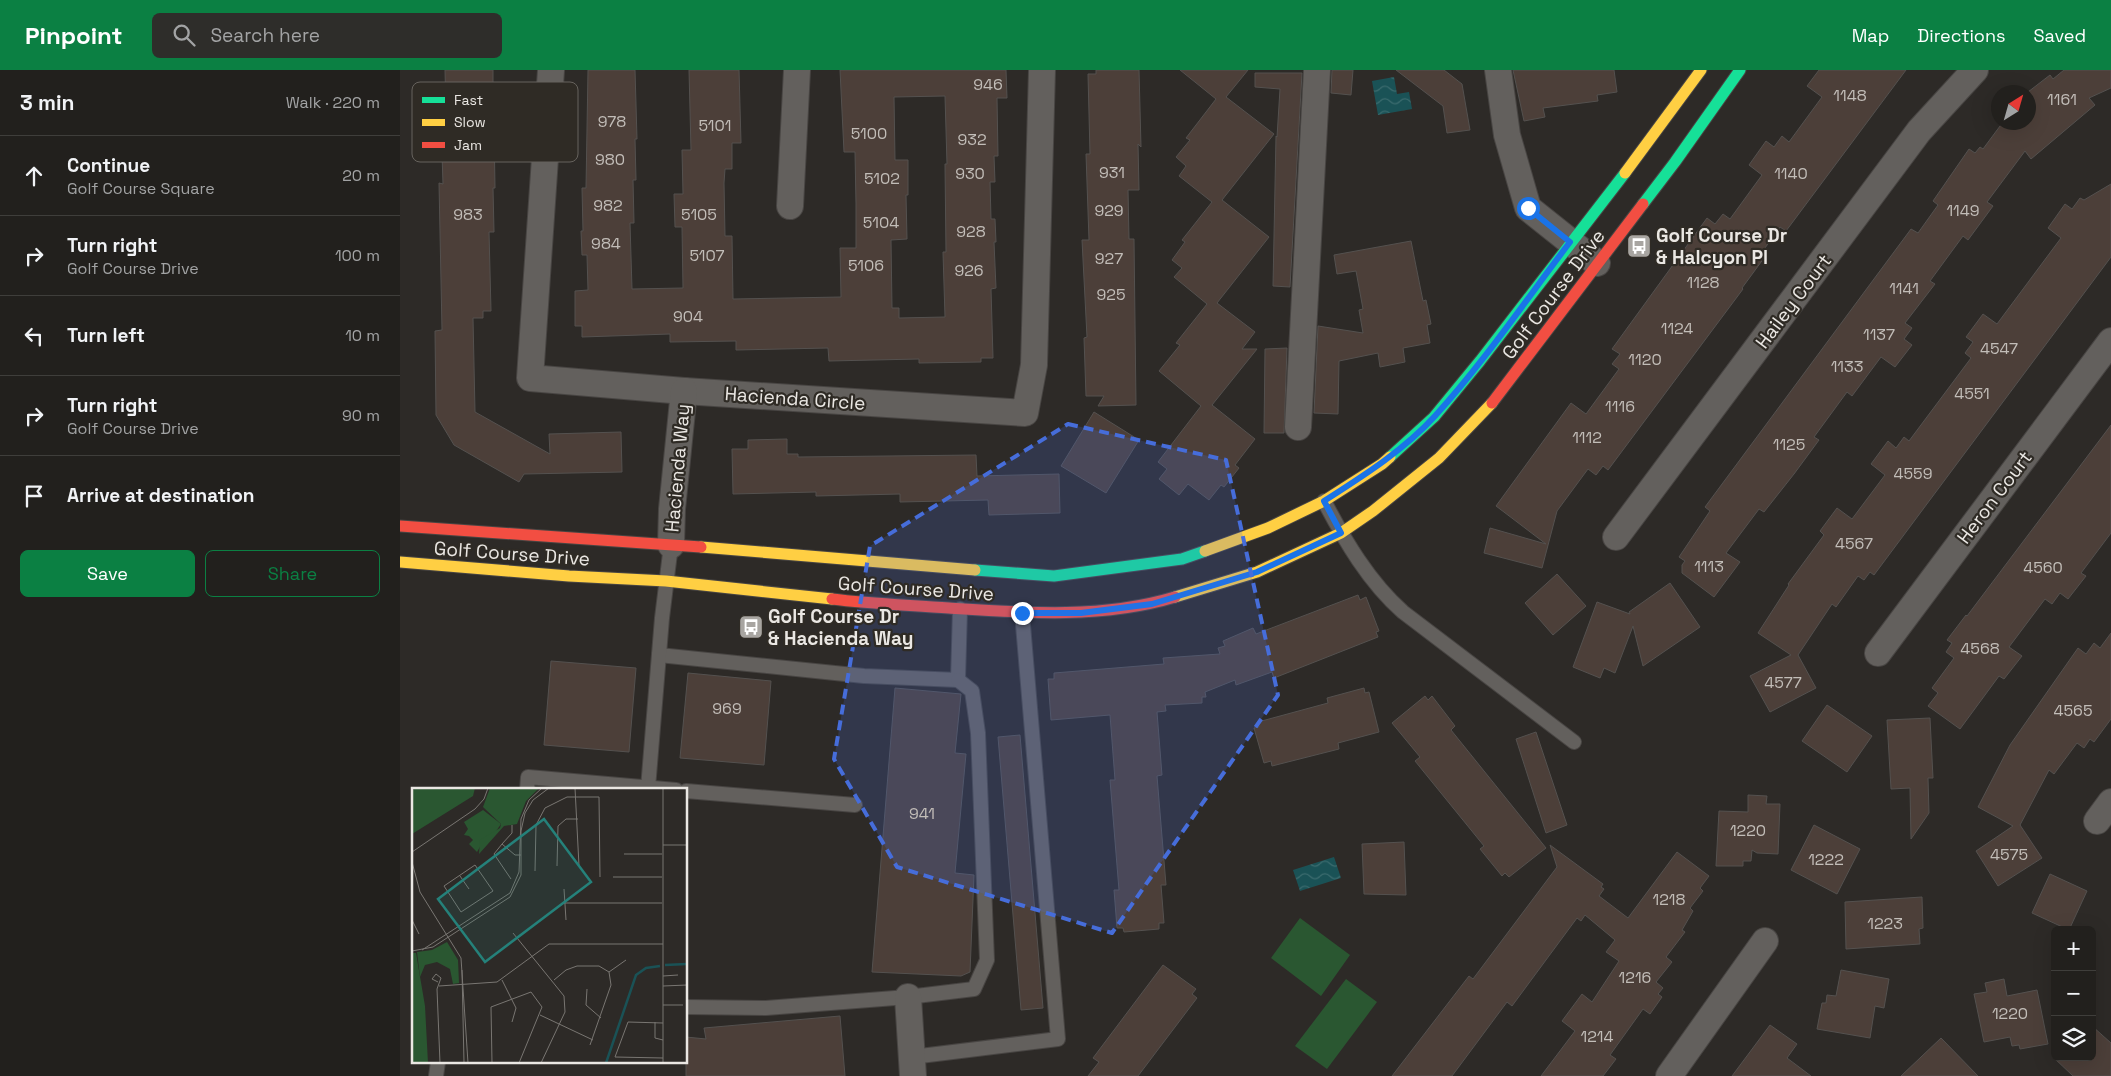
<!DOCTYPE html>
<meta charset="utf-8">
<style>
body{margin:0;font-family:"Space Grotesk",sans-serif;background:#2e2d2a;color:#f1f3f6}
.controls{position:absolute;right:15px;bottom:15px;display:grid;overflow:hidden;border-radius:8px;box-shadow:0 5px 20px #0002}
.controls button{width:45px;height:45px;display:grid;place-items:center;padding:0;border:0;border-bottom:1px solid #3f3e3b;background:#22201d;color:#f1f3f6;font:25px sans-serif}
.compass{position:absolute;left:1591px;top:15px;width:45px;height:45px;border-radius:50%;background:#22201d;box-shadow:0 5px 20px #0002;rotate:37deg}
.stop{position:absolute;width:15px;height:15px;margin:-11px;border:4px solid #1a73e8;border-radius:50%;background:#fff}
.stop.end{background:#1a73e8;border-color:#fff;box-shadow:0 1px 5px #0008}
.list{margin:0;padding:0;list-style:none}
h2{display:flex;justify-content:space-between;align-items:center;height:65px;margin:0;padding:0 20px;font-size:21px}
h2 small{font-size:16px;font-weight:400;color:#a2a3a4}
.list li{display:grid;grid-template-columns:32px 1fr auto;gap:15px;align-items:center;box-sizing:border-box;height:80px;padding:0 20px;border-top:1px solid #3f3e3b}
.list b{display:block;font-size:19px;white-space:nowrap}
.list p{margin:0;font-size:16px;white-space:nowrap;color:#a2a3a4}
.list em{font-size:16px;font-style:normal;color:#a2a3a4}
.actions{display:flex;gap:10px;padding:15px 20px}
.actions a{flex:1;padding:11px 0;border:1px solid #0b8043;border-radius:8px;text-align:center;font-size:18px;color:#0b8043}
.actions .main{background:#0b8043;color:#fff}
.icon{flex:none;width:28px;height:28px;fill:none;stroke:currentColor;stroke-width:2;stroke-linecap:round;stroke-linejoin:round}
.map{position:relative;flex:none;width:1711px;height:1006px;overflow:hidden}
header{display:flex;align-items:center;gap:30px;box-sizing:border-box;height:70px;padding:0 25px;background:#0b8043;color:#fff}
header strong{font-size:24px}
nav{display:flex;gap:28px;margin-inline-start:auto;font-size:18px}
.search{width:350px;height:45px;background:#2e2d2a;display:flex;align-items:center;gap:12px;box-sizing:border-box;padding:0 18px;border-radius:8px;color:#a2a3a4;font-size:19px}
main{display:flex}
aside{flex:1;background:#22201d}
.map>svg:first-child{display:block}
.green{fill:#2a5731}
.water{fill:url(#water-waves)}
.building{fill:#4c3f39;stroke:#54514f;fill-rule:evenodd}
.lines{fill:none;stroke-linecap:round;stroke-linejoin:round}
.lane-casing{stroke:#484543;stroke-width:16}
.street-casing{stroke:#484543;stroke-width:28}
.fast-casing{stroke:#484543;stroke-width:13}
.slow-casing{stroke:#484543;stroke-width:13}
.jam-casing{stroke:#484543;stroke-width:13}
.lane{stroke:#63605d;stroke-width:14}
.street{stroke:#63605d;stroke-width:26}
.fast{stroke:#16e098;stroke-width:11}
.slow{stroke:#ffcf43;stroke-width:11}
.jam{stroke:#f24e42;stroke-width:11}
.route{stroke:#1a73e8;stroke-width:6}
.marked{fill:#466dda;fill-opacity:0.2;stroke:#466dda;stroke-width:4;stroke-dasharray:10 6;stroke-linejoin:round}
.labels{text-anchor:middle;stroke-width:4.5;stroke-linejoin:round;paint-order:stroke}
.number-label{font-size:16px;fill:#c2bdb8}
.poi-label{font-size:19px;font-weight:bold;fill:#eae7e3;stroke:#2f2b25;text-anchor:start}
.street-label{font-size:19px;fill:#eae7e3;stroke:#2f2b25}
.inset-river{fill:none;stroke:#1a5256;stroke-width:2.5}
.inset-road{fill:none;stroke:#797672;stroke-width:1}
.view{fill:#25817a;fill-opacity:0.15;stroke:#25817a;stroke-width:2.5}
.inset-edge{fill:none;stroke:#eae7e3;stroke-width:2.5}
.key{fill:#2f2b25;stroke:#67635e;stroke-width:1}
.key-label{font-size:14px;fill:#eae7e3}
</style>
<header>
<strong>Pinpoint</strong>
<div class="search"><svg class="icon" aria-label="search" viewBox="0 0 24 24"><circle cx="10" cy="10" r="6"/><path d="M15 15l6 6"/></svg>Search here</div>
<nav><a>Map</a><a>Directions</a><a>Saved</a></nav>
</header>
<main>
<aside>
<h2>3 min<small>Walk · 220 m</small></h2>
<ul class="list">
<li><svg class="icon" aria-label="ahead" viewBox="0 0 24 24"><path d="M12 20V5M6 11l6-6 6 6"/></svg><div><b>Continue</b><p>Golf Course Square</p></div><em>20 m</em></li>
<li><svg class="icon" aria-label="right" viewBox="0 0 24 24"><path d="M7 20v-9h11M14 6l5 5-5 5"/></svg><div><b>Turn right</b><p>Golf Course Drive</p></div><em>100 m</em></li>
<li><svg class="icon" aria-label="left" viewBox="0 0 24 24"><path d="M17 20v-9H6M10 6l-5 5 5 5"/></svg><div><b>Turn left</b></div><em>10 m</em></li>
<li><svg class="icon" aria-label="right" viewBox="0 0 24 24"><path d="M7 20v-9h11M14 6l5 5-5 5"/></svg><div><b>Turn right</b><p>Golf Course Drive</p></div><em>90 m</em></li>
<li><svg class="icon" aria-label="arrive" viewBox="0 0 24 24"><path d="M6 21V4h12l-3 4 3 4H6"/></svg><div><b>Arrive at destination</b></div></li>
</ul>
<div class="actions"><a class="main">Save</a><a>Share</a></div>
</aside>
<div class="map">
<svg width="1711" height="1006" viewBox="0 0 1711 1006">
<defs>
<pattern id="water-waves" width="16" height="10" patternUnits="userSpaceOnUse" patternTransform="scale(1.25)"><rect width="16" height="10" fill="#1a5256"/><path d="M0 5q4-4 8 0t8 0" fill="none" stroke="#3b6b6e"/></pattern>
</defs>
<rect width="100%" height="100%" fill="#2d2a27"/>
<g class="green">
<polygon points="900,848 950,885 921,926 871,888"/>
<polygon points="946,909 977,932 927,999 895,976"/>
</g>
<g class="water">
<polygon points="994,7 997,24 1009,22 1012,39 978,45 972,11"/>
<polygon points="934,787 941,808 900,821 893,800"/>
</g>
<g class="building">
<polygon points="45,0 93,0 93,26 97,26 97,58 94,58 95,118 93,118 94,162 89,162 91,241 83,241 83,248 73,248 75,342 150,384 149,364 221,362 222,402 124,404 119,412 54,375 36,345 35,261 42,260 39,113 43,114 42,84 47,84"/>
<path d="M188,0H235L237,69H235L236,110H233L234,153H230L232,219L283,218L282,157H275L274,124H283L282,80H291L289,0H339L341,73H332V99H325L324,113L325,166H332L333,229L441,227L440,178H456V134L455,82H444L440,0H606L607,28H597L598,86H594L595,112H590L591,149H595L596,172H594L596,218L591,219L593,288H581V292L519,293V289L429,291L428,278L336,280V271L270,272V264L182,267V256H175V221L188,220L187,185H182L181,161H183L182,118H186ZM545,26L547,94H545L546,182H543L545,247L499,248V238H492L491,170L507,169L506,125H508V90H495L494,27Z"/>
<polygon points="696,0 739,0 741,77 738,74 739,120 728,120 729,169 734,169 736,335 698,336 704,326 686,326 684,268 687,267 682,170 689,170 686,84 690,84 688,4 696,4"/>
<polygon points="780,0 848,0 826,27 874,64 822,130 869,167 817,233 855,262 842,279 857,279 812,335 855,369 835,395 839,398 824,417 821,415 809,430 788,414 779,425 759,409 767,399 758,392 801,336 759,301 780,275 776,273 807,234 774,207 782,198 772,190 785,172 782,170 812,132 779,106 786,96 776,87 790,70 786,68 816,29"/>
<polygon points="932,0 953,0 951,25 931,23"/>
<polygon points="996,0 1044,0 1062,14 1070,60 1047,63 1043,36"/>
<polygon points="1113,0 1214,0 1217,22 1197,25 1198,31 1143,38 1145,47 1124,51"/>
<polygon points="1419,0 1506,0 1386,161 1380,157 1360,185 1364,188 1342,218 1343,219 1208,400 1203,396 1196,405 1188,399 1157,441 1142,498 1084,483 1090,458 1146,474 1096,436 1171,333 1186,344 1219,299 1212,294 1220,284 1212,279 1307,148 1315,154 1323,144 1330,149 1362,105 1349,95 1366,71 1374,77 1382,66 1389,72 1422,27 1407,16"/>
<polygon points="1664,0 1711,0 1711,18 1689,28 1695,35 1631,89 1625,81 1587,132 1593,136 1568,170 1563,166 1530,211 1535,214 1505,253 1512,258 1504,269 1512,275 1495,297 1481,287 1452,326 1447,322 1414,367 1419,370 1394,404 1364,442 1359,439 1326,483 1340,492 1314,527 1282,503 1282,495 1285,491 1279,487 1310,441 1305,437 1511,159 1518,163 1538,135 1533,131 1569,79 1575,83 1580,77 1583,79 1603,52 1628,52 1628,22 1650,5 1653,9"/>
<polygon points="855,3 902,3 890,217 873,216 876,66 877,67 880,19 855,17"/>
<polygon points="1711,114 1711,187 1474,505 1470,502 1464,510 1458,506 1436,537 1432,534 1398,585 1416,618 1370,642 1350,606 1391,585 1358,563 1389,515 1388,514 1424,465 1420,461 1437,438 1452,449 1485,405 1471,394 1488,371 1496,378 1504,367 1509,371 1571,288 1565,283 1573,272 1566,267 1583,244 1597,254 1661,168 1648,158 1665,134 1672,139 1680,128 1684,130"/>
<polygon points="1011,171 1023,231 1026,230 1031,254 1027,255 1030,273 1003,278 1005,292 980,297 978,283 939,291 938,344 914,343 918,256 963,263 959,240 963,239 956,201 937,204 934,185"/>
<polygon points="887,278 884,363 864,363 865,279"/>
<polygon points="694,342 739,370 706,423 661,396"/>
<polygon points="1711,355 1711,463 1681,503 1686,506 1668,529 1660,523 1652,534 1645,529 1609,577 1622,586 1604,609 1599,606 1560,659 1528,636 1538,623 1532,618 1554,588 1546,582 1552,573 1547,570 1566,545 1567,546"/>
<polygon points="387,369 387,384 398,384 398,387 576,385 577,406 659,404 660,443 589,445 588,430 500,432 500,424 416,426 416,422 333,424 332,379 348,379 348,370"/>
<polygon points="1157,504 1186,536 1153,565 1125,533"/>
<polygon points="1270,513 1300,557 1243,596 1233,556 1215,603 1204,598 1200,608 1173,597 1197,532 1230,544 1229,542"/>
<polygon points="958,525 960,530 966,527 979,561 976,562 978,567 874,608 872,602 836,615 835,610 805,622 806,627 802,627 802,633 765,635 766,641 757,642 762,705 757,706 766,815 761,815 764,853 759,853 759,859 724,862 723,858 717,858 714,820 719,820 710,710 715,710 710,645 651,650 648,609 654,609 654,603 764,594 763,588 820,584 818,578 825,576 823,571 853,558 856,564"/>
<polygon points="1711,563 1711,649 1694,672 1690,669 1684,678 1677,673 1654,704 1649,700 1620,755 1642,788 1598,816 1576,781 1613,756 1578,737 1610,675 1678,578 1686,584 1694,573 1700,578"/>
<polygon points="151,591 236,598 229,682 144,675"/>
<polygon points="288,603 371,611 364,695 280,688"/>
<polygon points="495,618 561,624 555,683 566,684 555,803 574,805 570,902 561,906 472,902"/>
<polygon points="964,618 965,623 969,622 979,662 938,673 939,679 872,696 871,691 864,693 854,658 859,657 858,652 928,633 927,628"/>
<polygon points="1025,626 1028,630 1032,626 1055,656 1051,660 1146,778 1109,807 1105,803 1102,806 1080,779 1084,776 1015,691 1020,687 992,653"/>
<polygon points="1427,635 1472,666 1447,702 1402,671"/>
<polygon points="1530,648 1533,708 1528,708 1529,743 1511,769 1510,718 1491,719 1487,650"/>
<polygon points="1136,662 1167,755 1146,763 1116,669"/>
<polygon points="620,665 643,938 621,940 598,667"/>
<polygon points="1348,725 1367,726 1366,734 1380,734 1378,784 1357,783 1352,780 1351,791 1343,791 1343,796 1316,796 1319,741 1348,742"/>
<polygon points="1414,755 1460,779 1437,824 1391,800"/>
<polygon points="1004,772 1006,825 964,824 962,774"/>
<polygon points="1150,775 1203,814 1201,817 1204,819 1199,826 1228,848 1277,782 1309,806 1300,818 1303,821 1290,838 1293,841 1282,860 1285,862 1266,887 1272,892 1256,912 1263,918 1258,924 1262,927 1250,944 1243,939 1210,985 1216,989 1203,1006 1141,1006 1175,961 1162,951 1182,924 1192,932 1219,891 1206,882 1215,870 1185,845 1181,851 1177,848 1112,936 1107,932 1052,1006 992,1006 1069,906 1073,909 1157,797"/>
<polygon points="1650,804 1687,821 1669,860 1632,843"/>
<polygon points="1522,827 1523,858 1519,859 1520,874 1446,879 1445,832"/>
<polygon points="763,895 796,919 792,924 797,928 738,1006 688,1006 699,992 693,988"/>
<polygon points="1441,900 1489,909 1484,938 1475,936 1470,968 1417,959 1422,933 1426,933 1427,925 1436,926"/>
<polygon points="1604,909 1607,926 1637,920 1648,974 1620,979 1619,975 1612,976 1610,967 1584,972 1574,924 1587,922 1585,913"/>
<polygon points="440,946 445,1006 286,1006 286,967 306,969 304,958"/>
<polygon points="1370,955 1397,974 1387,988 1411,1006 1332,1006"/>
<polygon points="1692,956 1711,973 1711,1006 1673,1006 1653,987 1692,987"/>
<polygon points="1541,968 1578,1006 1501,1006"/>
</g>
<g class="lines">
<defs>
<g id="lane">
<path d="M924,431C945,471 969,512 1003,542L1174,672"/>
<polyline points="259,585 464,606 558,610 560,539"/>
<polyline points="248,718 262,548 271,475"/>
<polyline points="127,720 128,707 276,720"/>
<polyline points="286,721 455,735"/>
<polyline points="286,937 366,938 508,927 574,919 587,890 578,663 572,621 558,610"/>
<polyline points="512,987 658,969 622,543"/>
<polyline points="36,1006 38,992"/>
</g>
<g id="street">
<polyline points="151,0 130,308 284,321 625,343 634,295 642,0"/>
<polyline points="1098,0 1107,65 1128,138 1197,193"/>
<polyline points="390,136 397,0"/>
<polyline points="898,357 917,0"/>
<polyline points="1216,467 1519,61 1575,0"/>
<polyline points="271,475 272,439 284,321"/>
<polyline points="1478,583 1711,271"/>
<polyline points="1697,751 1711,732"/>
<polyline points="508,927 513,1006"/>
<polyline points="1269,1006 1365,871"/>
</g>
<g id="fast">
<polyline points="1243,134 1275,92 1340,0"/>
<polyline points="990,387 1034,347 1080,291 1225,103"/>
<polyline points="575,500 654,506 782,489 805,481"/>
</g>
<g id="slow">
<polyline points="1225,103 1301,0"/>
<polyline points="301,477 575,500"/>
<polyline points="805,481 868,458 924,431 982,394 990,387"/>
<polyline points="0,492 169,506 266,511 432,529"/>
<polyline points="775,527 857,502 941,463 973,441 1039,388 1092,333"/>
</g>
<g id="jam">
<polyline points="1092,333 1243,134"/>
<polyline points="0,456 301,477"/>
<path d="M432,529C471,534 510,535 549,538C624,543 702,549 775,527"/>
</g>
</defs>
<use href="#lane" class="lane-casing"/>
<use href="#street" class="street-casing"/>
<use href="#fast" class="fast-casing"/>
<use href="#slow" class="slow-casing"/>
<use href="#jam" class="jam-casing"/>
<use href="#lane" class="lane"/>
<use href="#street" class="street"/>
<use href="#fast" class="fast"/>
<use href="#slow" class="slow"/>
<use href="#jam" class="jam"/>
</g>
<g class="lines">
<path class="route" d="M622,543H681L752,534L857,502L941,463L924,431C963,406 1003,381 1035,346C1084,292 1126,230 1170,172L1128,138"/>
</g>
<path class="marked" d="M668,354L826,390L878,625L712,863L497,797L434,689L470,476Z"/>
<defs>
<symbol id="bus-square" viewBox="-11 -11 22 22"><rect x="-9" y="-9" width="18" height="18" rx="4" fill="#a8a5a1" stroke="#2f2b25"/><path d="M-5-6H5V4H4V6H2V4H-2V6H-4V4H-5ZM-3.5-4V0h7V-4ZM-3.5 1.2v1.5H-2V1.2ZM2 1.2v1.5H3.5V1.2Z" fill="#fff"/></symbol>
</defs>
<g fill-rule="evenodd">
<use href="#bus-square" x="1225" y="162" width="28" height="28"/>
<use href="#bus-square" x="337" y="543" width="28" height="28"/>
</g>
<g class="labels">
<g class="number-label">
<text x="588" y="20">946</text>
<text x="1450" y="31">1148</text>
<text x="1662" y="35">1161</text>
<text x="212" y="57">978</text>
<text x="315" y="61">5101</text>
<text x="469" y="69">5100</text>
<text x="572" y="75">932</text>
<text x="210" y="95">980</text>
<text x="712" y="108">931</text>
<text x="570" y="109">930</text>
<text x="1391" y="109">1140</text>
<text x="482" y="114">5102</text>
<text x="208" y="141">982</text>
<text x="709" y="146">929</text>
<text x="1563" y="146">1149</text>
<text x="68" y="150">983</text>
<text x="299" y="150">5105</text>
<text x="481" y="158">5104</text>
<text x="571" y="167">928</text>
<text x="206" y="179">984</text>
<text x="307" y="191">5107</text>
<text x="709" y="194">927</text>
<text x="466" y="201">5106</text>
<text x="569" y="206">926</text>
<text x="1303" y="218">1128</text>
<text x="1504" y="224">1141</text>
<text x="711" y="230">925</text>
<text x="288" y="252">904</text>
<text x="1277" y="264">1124</text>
<text x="1479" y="270">1137</text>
<text x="1599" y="284">4547</text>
<text x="1245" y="295">1120</text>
<text x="1447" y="302">1133</text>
<text x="1572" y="329">4551</text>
<text x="1220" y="342">1116</text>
<text x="1187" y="373">1112</text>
<text x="1389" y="380">1125</text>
<text x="1513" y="409">4559</text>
<text x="1454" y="479">4567</text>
<text x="1309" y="502">1113</text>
<text x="1643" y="503">4560</text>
<text x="1580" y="584">4568</text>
<text x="1383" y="618">4577</text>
<text x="327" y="644">969</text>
<text x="1673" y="646">4565</text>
<text x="522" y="749">941</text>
<text x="1348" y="766">1220</text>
<text x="1609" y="790">4575</text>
<text x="1426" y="795">1222</text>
<text x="1269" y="835">1218</text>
<text x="1485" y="859">1223</text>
<text x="1235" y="913">1216</text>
<text x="1610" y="949">1220</text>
<text x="1197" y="972">1214</text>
</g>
<g class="poi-label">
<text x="1256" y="172">Golf Course Dr<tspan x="1256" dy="22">&amp; Halcyon Pl</tspan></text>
<text x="368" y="553">Golf Course Dr<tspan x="368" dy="22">&amp; Hacienda Way</tspan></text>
</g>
<g class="street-label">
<text transform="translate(1153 224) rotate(-53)" y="7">Golf Course Drive</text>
<text transform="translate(1393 231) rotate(-53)" y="7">Hailey Court</text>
<text transform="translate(395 328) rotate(4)" y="7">Hacienda Circle</text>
<text transform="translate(277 398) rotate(-85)" y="7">Hacienda Way</text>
<text transform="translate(1594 427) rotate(-53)" y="7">Heron Court</text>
<text transform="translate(112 483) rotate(4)" y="7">Golf Course Drive</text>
<text transform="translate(516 518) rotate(4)" y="7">Golf Course Drive</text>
</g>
</g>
<g transform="translate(12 718)">
<rect width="275" height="275" fill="#2d2a27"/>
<path d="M4,0H63L61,8L0,46V3ZM71,22L89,36L82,46L73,50L65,64L57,56L61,52L57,48L52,47L56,41L52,34ZM0,165H4L13,218L16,275H0Z" fill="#2a5731"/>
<path d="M78,0H127L114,13L105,36L92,38L67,66L68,52L88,40L89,36L71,19ZM35,154L46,172L47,195L41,196L38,181L25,174L13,177L8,189L5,164L20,162Z" fill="#2a5731"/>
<path class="inset-river" d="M253,177L275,176M194,275L224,187L234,180L248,178"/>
<path class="inset-road" d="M163,0L167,78M251,0V275M100,37V45L90,56L103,67H109M90,56L82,66L99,91M251,57H275M0,64L63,21L72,11L76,0M212,66H250M0,74L8,104L49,170L56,275M63,77L81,103L49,124L32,98ZM145,78L146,38L154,31H166M123,83L124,37L133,20L155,9H187L188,89M48,88L57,101M201,89H250M152,101L154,132M152,115H250M0,132L7,146M101,145L152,208L153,224L129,275M10,162L98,105L107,84L109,31L117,12L130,0M0,163L21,159L98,109L109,87V43L113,25L121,12L137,0M50,182L52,275M197,184L214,172M251,188L266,187M90,192L104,220L100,234M142,192L154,182L165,178H187L197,184L199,197L178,257M26,194L20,191L24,186L29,190L25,201L28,275M27,198L85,194L137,156H251M251,198L275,197M175,201L174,217L189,230M251,217H271M128,227L181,252M243,234V250L251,252M251,235L216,234L203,269L251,270M80,275L79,219L119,204L130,219L107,275"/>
<path class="view" d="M132,31L179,94L73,174L26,111Z"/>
<rect width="275" height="275" class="inset-edge"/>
</g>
<rect x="12" y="12" width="166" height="80" rx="8" class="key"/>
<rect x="22" y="27" width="23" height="6" fill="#16e098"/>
<rect x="22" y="49" width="23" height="7" fill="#ffcf43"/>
<rect x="22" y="72" width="23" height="6" fill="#f24e42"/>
<g class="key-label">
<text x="54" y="35">Fast</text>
<text x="54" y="57">Slow</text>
<text x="54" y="80">Jam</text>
</g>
</svg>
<div class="controls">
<button>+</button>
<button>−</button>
<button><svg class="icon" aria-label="layers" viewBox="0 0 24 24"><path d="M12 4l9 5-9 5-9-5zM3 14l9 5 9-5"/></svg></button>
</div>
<svg class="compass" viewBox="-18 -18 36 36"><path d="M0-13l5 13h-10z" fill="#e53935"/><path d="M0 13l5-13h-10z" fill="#a2a3a4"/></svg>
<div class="stop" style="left:1128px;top:138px"></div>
<div class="stop end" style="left:622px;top:543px"></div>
</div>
</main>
